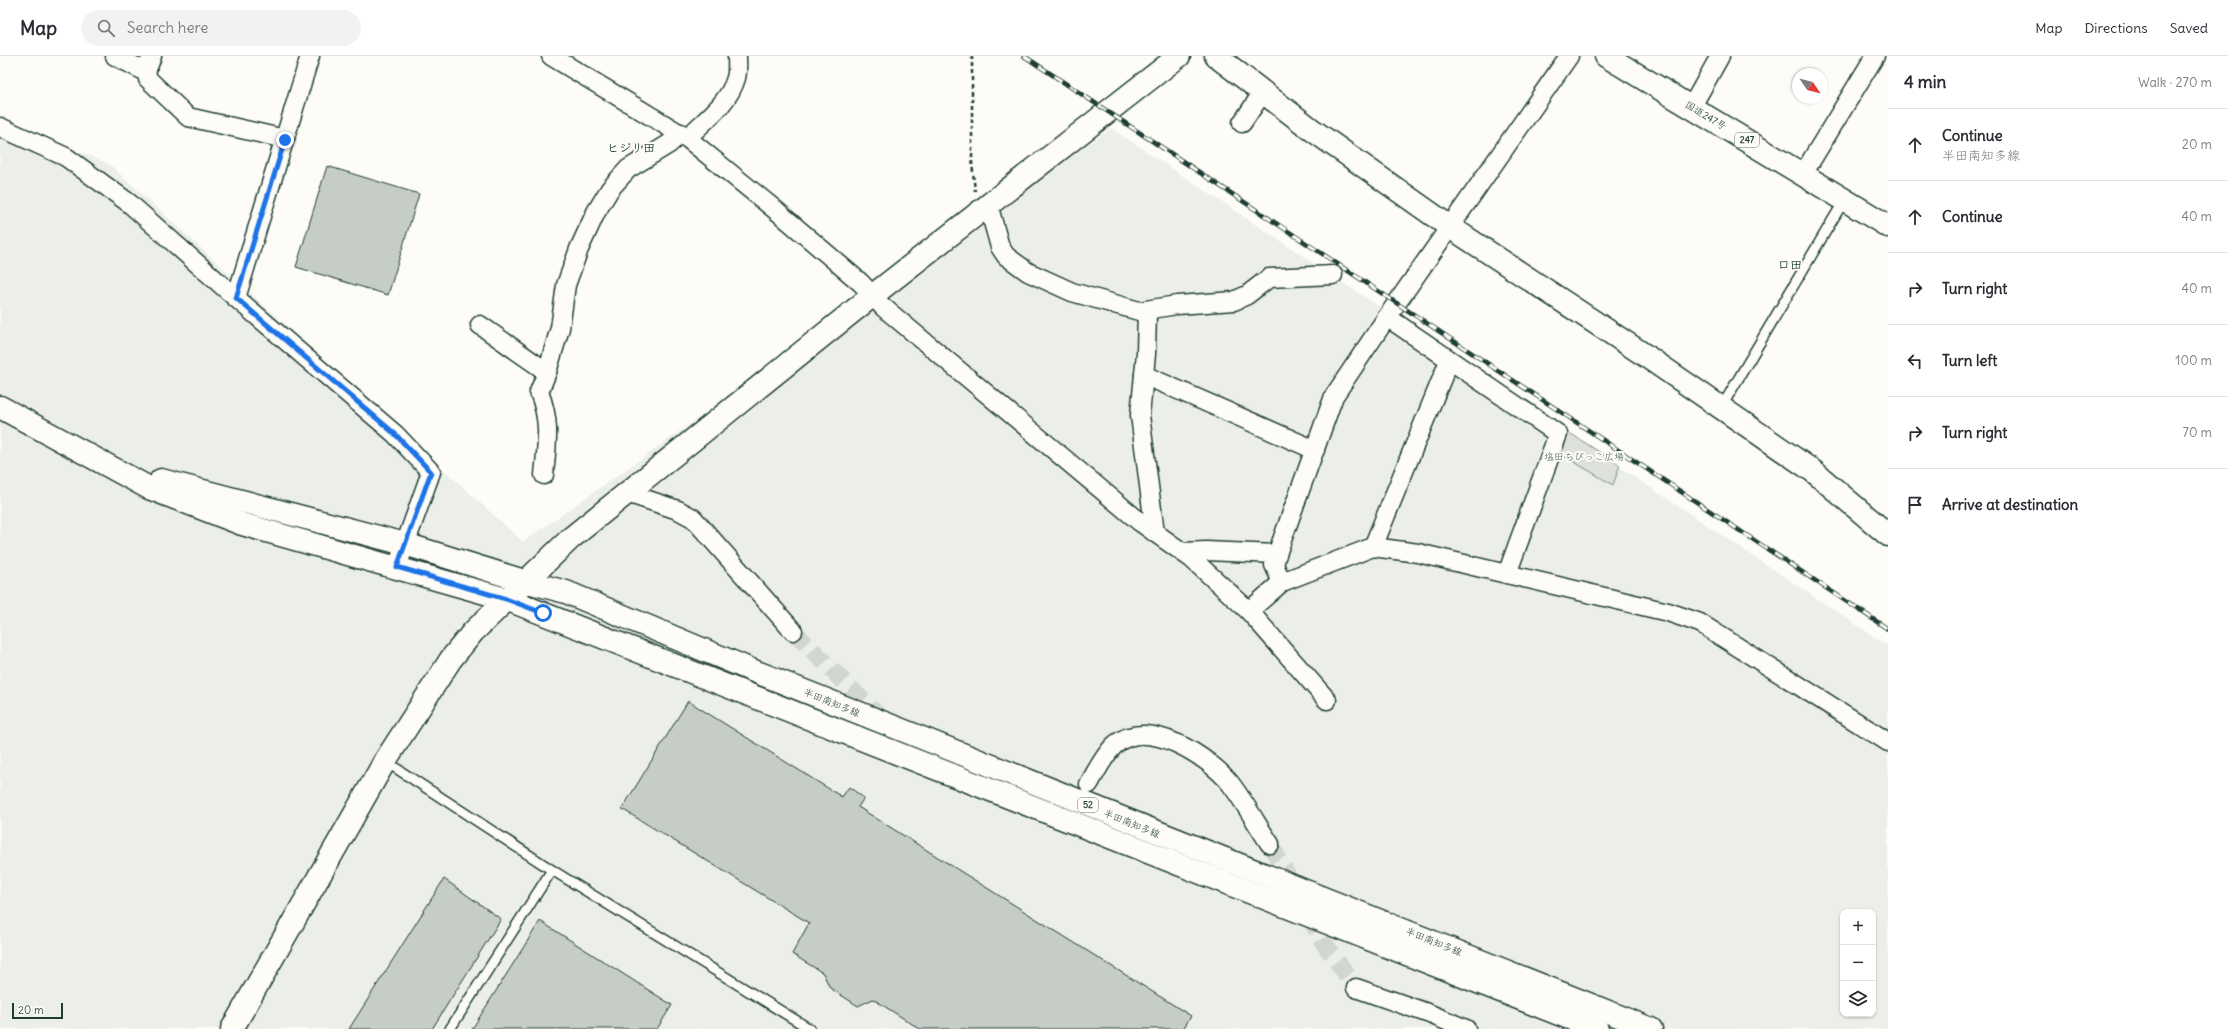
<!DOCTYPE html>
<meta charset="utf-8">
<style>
body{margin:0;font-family:Delius,"Klee One",sans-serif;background:#f2f2f3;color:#2b2b33}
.controls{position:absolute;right:12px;bottom:12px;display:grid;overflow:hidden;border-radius:8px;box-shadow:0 1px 3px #0004}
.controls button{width:36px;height:36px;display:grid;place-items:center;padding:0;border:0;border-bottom:1px solid #e1e1e2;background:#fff;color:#2b2b33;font:20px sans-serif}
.compass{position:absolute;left:1792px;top:12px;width:36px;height:36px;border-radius:50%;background:#fff;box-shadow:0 1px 3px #0004;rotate:125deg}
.scale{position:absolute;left:12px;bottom:10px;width:51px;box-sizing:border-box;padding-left:4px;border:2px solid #1f3d34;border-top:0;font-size:11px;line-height:14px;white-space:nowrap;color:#1f3d34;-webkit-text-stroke:3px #fdfcf7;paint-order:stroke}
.stop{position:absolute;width:12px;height:12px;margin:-9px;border:3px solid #1a73e8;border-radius:50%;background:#fff}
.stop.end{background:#1a73e8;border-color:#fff;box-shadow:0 1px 4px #0008}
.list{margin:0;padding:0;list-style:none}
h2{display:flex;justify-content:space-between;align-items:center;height:52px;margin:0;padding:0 16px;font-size:17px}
h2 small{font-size:13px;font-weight:400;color:#7c7c81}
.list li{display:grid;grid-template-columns:26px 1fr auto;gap:12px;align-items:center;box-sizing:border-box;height:72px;padding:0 16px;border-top:1px solid #e1e1e2}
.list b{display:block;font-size:15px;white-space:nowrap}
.list p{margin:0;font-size:13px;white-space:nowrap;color:#7c7c81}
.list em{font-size:13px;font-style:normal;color:#7c7c81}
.icon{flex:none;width:22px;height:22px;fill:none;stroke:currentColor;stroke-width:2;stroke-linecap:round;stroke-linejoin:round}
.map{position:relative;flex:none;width:1888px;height:973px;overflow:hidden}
header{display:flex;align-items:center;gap:24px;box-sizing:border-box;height:56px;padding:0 20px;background:#fff;border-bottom:1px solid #e1e1e2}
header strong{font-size:19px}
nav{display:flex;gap:22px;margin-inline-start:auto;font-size:14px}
.search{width:280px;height:36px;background:#f2f2f3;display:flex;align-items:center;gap:10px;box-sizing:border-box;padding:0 14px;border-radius:22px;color:#7c7c81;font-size:15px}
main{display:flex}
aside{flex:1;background:#fff}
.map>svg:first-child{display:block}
.built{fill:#eceee9;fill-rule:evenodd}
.green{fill:#dde0db;stroke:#7e8e88}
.building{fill:#c6cdc7;stroke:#1f3d34}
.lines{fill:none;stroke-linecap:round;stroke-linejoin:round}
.street-tunnel{stroke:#d1d6d0;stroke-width:18;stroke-dasharray:18 9;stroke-linecap:butt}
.lane-casing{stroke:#1f3d34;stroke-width:12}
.street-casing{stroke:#1f3d34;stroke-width:21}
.secondary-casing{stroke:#1f3d34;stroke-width:25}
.primary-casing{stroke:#1f3d34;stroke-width:25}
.highway-casing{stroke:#1f3d34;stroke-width:25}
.path{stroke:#1f3d34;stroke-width:2.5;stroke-dasharray:4 3;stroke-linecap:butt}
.lane{stroke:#fdfcf7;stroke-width:9}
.street{stroke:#fdfcf7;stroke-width:18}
.secondary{stroke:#fdfcf7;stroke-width:22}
.primary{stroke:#fdfcf7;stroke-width:22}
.highway{stroke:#fdfcf7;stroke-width:22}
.rail-casing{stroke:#1f3d34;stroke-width:4.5}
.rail{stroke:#fdfcf7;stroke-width:3;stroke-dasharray:9;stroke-linecap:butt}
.route{stroke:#1a73e8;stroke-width:5}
.labels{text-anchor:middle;stroke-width:4;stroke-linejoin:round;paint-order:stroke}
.shield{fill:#fdfcf7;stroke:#62766e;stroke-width:1}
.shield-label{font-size:9px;font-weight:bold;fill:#1f3d34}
.street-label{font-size:10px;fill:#1f3d34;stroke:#fdfcf7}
.park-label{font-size:10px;fill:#455e55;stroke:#fdfcf7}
.quarter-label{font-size:12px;font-weight:bold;fill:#1f3d34;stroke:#fdfcf7}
</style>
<header>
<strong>Map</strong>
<div class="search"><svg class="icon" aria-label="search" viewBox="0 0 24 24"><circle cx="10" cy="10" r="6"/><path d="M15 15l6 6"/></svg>Search here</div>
<nav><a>Map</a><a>Directions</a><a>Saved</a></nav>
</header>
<main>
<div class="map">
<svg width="1888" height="973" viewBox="0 0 1888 973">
<rect width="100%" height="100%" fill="#fdfcf7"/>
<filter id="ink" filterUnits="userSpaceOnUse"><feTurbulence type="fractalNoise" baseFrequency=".025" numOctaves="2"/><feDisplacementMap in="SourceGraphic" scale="8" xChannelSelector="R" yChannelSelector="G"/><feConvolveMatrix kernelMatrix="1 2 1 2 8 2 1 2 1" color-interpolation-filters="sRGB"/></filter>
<g filter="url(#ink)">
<path class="built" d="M0,62L109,108L523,486L1111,72L1888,590V973H0ZM1843,856H1873V958H1843Z"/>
<polygon class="green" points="1568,376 1620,409 1613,429 1559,397"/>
<g class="building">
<polygon points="327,110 419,138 388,239 296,211"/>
<polygon points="688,645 842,741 849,731 864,742 858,751 1191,960 1183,973 920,973 873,943 858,950 830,932 823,917 792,898 809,867 622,753"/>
<polygon points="444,823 501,863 432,973 349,973"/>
<polygon points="540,865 672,949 657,973 472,973"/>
</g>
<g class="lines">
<g class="street-tunnel">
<polyline points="793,575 882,664"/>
<polyline points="1270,788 1324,887 1356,932"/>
</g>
<defs>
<g id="lane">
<polyline points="1721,352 1845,143"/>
<polyline points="385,705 552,814 810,973"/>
<polyline points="450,973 552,814"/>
</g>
<g id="street">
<polyline points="115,0 146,16"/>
<polyline points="152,0 146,16 148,23 188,61 285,83"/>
<polyline points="551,0 687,82 778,156 861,227 883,251 1140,466 1192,503 1249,555 1327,644"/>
<polyline points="1692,50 1720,0"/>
<polyline points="1242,67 1263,36"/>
<polyline points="0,71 66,101 129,147 236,242 395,378 431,416 397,511"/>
<path d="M687,82C705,64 729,47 736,22C738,15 737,7 737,0"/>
<polyline points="1803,118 1875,0"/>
<polyline points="988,148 1000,191 1006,200 1028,216 1072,236 1139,255 1177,249 1234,245 1247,239 1269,222 1333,219"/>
<polyline points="236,242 310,0"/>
<polyline points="1147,254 1146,298 1140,359 1155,477"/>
<polyline points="1387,261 1558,378 1507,518"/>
<polyline points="480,269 547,316"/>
<polyline points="1144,319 1315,394"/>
<path d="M544,419C547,387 551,366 539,336L547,316L560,272L566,229L579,193L596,156L610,133L628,113L669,88L681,77"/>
<polyline points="627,437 678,454 693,462 793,575"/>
<polyline points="1373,491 1449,305"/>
<polyline points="1182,496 1206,495 1277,498"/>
<polyline points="1282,526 1274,509 1277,498 1334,340 1387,261 1569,0"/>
<polyline points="1249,555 1282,526 1373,491 1418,497 1668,556 1700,567 1888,686"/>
<path d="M1089,728C1095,717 1106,696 1116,688C1148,661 1209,701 1230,727C1244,745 1257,769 1270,788"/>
<polyline points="1356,932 1430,958 1466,973"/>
</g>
<g id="secondary">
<polyline points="1216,0 1311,73 1450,171 1646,300 1813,415 1888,479"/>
<polyline points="0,351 149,432 242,468 506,543"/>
<polyline points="161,424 405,488 524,525"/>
<polyline points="232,973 385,705 451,603 473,576 571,482 872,240 1179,0"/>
</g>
<g id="primary">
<polyline points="524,525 566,536 749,613 1651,973"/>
<polyline points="506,543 1597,973"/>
</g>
<polyline id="highway" points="1606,0 1888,170"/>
</defs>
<use href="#lane" class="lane-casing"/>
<use href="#street" class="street-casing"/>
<use href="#secondary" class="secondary-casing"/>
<use href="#primary" class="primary-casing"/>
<use href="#highway" class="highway-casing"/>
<polyline class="path" points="972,0 972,106 975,135"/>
<use href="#lane" class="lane"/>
<use href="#street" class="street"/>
<use href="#secondary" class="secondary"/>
<use href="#primary" class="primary"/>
<use href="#highway" class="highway"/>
<defs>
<polyline id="rail" points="1024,0 1888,573"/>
</defs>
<use href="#rail" class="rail-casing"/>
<use href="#rail" class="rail"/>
</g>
</g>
<g class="lines" filter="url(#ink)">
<polyline class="route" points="285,84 236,242 395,378 431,416 397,511 506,543 543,557"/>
</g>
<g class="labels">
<g class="shield">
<rect x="1735" y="77" width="24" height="14" rx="3"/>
<rect x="1078" y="742" width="20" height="14" rx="3"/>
</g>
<g class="shield-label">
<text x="1747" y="87">247</text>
<text x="1088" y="752">52</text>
</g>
<g class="street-label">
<text transform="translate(1706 59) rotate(31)" y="4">国道247号</text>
<text transform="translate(832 646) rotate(22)" y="4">半田南知多線</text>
<text transform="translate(1132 767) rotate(22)" y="4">半田南知多線</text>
<text transform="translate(1434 885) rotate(22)" y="4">半田南知多線</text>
</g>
<g class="park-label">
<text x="1584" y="404">塩田ちびっこ広場</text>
</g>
<g class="quarter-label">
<text x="631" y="96">ヒジリ田</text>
<text x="1790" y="213">口田</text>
</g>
</g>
</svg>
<div class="controls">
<button>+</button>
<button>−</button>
<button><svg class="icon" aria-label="layers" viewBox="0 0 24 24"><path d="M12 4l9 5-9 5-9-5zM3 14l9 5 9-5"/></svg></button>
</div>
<svg class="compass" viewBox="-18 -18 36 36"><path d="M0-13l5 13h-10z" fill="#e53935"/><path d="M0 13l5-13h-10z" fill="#7c7c81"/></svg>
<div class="scale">20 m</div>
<div class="stop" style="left:543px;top:557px"></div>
<div class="stop end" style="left:285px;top:84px"></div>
</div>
<aside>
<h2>4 min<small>Walk · 270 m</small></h2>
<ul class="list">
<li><svg class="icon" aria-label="ahead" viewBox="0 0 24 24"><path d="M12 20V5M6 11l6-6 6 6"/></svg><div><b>Continue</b><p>半田南知多線</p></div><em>20 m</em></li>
<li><svg class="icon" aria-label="ahead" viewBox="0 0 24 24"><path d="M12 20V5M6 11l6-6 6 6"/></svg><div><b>Continue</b></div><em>40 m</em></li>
<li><svg class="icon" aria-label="right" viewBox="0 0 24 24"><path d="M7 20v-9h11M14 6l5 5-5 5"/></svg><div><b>Turn right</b></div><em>40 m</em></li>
<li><svg class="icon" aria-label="left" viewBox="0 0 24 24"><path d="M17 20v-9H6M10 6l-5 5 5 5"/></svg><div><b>Turn left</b></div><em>100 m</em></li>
<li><svg class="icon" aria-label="right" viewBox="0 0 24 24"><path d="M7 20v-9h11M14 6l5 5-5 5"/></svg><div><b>Turn right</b></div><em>70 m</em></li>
<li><svg class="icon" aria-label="arrive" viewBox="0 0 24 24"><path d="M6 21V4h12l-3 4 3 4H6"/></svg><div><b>Arrive at destination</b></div></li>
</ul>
</aside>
</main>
